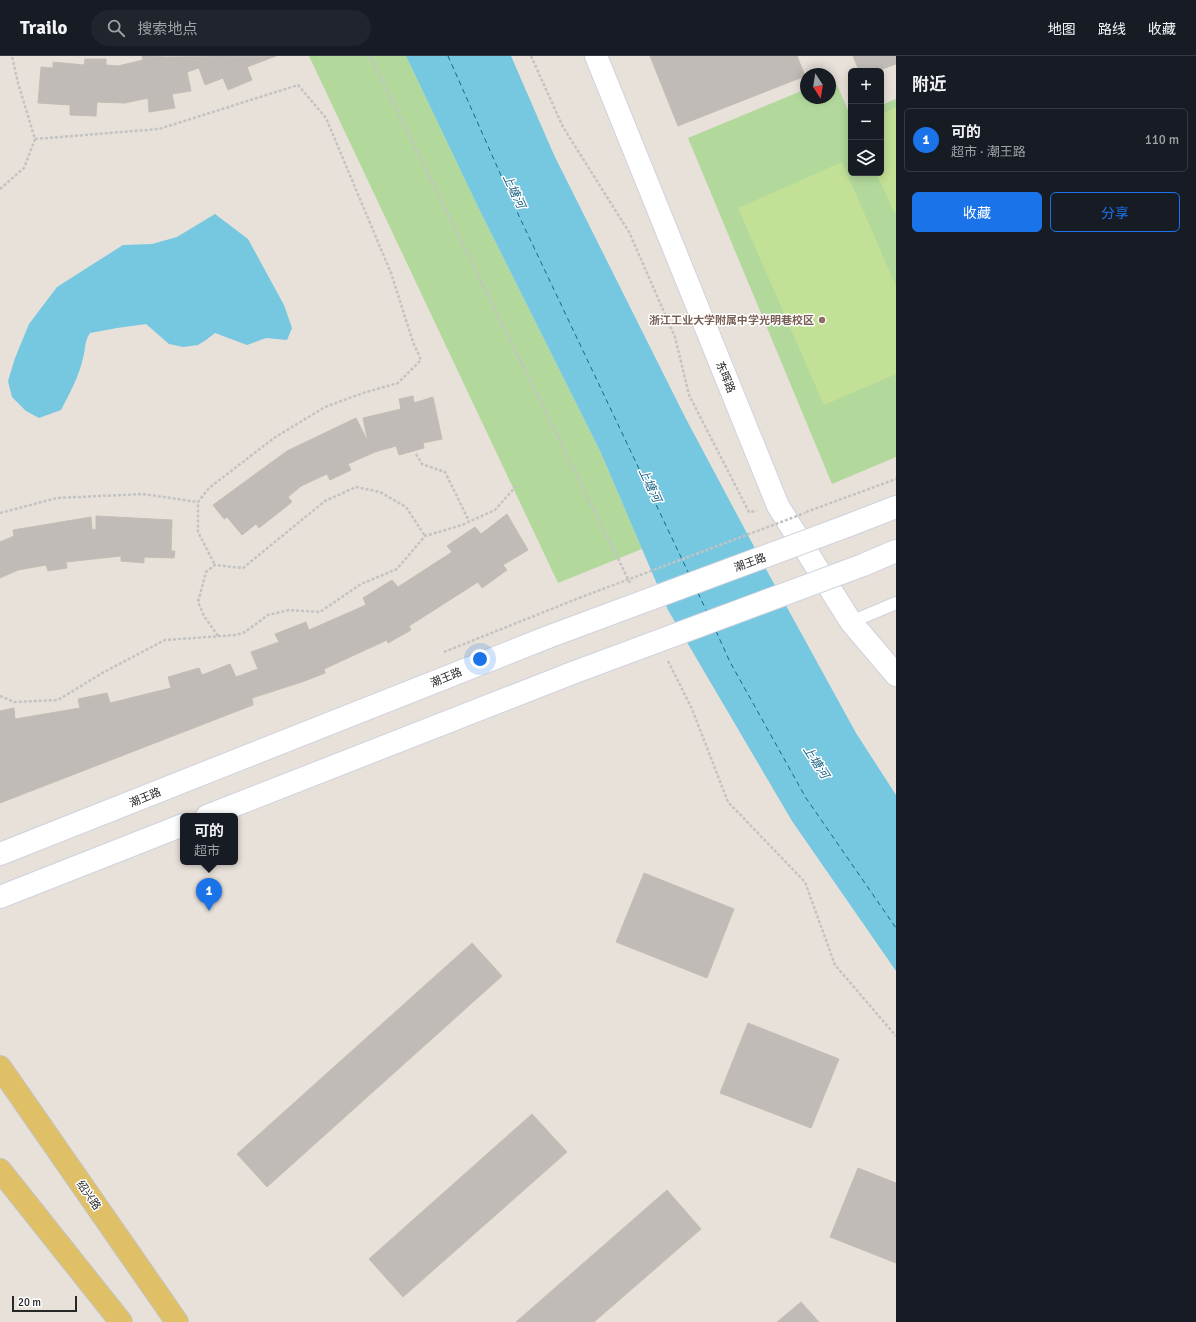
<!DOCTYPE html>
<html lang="zh">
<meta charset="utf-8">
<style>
body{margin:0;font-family:Signika,"Noto Sans SC",sans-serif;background:#20242c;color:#f1f3f6}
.controls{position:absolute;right:12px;top:12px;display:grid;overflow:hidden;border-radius:6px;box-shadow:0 2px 10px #0003}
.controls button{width:36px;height:36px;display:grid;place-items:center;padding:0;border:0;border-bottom:1px solid #363941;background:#171b24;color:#f1f3f6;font:20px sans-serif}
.compass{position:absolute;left:800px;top:12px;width:36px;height:36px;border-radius:50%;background:#171b24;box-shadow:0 2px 10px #0003;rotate:168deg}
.scale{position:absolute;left:12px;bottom:10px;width:65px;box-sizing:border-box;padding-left:4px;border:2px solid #272727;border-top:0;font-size:11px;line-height:14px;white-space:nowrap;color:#272727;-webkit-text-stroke:3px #fff;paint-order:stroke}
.you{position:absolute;left:480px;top:603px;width:14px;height:14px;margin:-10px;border:3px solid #fff;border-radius:50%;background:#1a73e8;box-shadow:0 0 0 6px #1a73e833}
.badge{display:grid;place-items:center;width:26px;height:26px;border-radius:50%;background:#1a73e8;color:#fff;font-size:13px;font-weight:700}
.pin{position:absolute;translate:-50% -33px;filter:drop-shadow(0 1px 2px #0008)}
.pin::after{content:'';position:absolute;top:21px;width:14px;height:12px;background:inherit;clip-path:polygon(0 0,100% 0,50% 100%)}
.popup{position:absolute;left:180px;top:757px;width:58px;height:52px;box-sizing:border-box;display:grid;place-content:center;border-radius:6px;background:#171b24;filter:drop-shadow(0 1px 3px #0005);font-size:13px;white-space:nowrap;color:#9ea1a6}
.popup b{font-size:15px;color:#f1f3f6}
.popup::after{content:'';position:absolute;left:50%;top:100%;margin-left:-8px;border:8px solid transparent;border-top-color:#171b24}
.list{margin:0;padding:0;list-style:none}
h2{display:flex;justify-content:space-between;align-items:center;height:52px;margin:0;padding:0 16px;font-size:17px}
h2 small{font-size:13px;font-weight:400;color:#9ea1a6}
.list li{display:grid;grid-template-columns:26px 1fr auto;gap:12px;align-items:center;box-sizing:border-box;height:64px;margin:0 8px 8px;padding:0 8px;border:1px solid #363941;border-radius:6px}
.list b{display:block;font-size:15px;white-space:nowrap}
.list p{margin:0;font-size:13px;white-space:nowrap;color:#9ea1a6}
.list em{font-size:13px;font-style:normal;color:#9ea1a6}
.actions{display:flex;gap:8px;padding:12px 16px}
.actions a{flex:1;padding:9px 0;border:1px solid #1a73e8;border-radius:6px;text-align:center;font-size:14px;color:#1a73e8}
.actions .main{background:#1a73e8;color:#fff}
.icon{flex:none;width:22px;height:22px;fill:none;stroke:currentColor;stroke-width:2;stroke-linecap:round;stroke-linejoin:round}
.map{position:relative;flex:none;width:896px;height:1266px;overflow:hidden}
header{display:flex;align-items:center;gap:24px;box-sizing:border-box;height:56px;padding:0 20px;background:#171b24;border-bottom:1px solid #363941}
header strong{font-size:19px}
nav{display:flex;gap:22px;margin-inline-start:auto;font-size:14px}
.search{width:280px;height:36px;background:#20242c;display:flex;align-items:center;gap:10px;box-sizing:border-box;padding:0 14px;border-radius:22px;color:#9ea1a6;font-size:15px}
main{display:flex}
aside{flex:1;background:#171b24}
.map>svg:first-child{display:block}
.green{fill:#b2d99b}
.pitch{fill:#c3e097}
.water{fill:#76c7e0}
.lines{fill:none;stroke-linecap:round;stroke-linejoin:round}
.ferry{stroke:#1b6486;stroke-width:1;stroke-dasharray:5 4;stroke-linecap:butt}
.building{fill:#c0bbb6;stroke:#c3bdb4}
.service-casing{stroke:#cfd2de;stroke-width:14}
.minor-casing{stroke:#cfd2de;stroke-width:24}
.secondary-casing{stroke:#cfd2de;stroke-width:24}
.primary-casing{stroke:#c3c3c3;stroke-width:24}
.path{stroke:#c3c3c3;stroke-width:2.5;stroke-dasharray:3 2;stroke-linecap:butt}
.service{stroke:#fff;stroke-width:12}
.minor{stroke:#fff;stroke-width:22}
.secondary{stroke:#fff;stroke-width:22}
.primary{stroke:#e0c066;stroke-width:22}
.secondary-bridge-casing{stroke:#cfd2de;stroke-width:24;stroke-linecap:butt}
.path-bridge{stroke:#c3c3c3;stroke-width:2.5;stroke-dasharray:3 2;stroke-linecap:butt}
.secondary-bridge{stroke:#fff;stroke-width:22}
.education-dot{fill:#8d6e63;stroke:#fff;stroke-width:1.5}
.labels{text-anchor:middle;stroke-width:3;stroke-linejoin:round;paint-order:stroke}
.education-label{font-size:11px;font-weight:bold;fill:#785e54;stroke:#fff;text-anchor:end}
.street-label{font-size:11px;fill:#272727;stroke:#fff}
.water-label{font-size:12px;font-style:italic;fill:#1b6486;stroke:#fff}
</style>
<header>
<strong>Trailo</strong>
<div class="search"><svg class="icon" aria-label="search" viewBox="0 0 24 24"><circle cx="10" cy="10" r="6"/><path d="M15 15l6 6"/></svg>搜索地点</div>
<nav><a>地图</a><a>路线</a><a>收藏</a></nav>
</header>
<main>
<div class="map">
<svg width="896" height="1266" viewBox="0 0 896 1266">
<rect width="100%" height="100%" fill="#e8e1d9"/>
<g class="green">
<polygon points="309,0 406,0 479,153 601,397 642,493 558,527"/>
<polygon points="834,22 851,61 851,117 881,117 881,49 896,43 896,401 832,428 688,82 806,33 806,42 830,42 830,23"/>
</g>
<g class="pitch">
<polygon points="896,51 896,155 894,156 876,117 881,117 881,58"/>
<polygon points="842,106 896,230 896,318 824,349 738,152"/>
</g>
<g class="water">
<polygon points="406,0 511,0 554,99 685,361 767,515 856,677 896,739 896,915 792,765 668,554 601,397 479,153"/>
<path d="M215,158L248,183L284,249L292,272L287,284L266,282L247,289L215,277L206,284L198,289L183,291L169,288L146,268L117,272L90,277C84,286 86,292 83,302C79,320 70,337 61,354L39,362L26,355L12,341L8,325L15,302L29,268L57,231L123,189L152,188L177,181Z"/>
</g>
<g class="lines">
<g class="ferry">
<polyline points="448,0 519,160 689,518"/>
<polyline points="698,537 707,556"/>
<polyline points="716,575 730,606 806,742 896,872"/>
</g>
</g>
<g class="building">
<polygon points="142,0 166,1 276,0 247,11 252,24 228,34 223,22 205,29 199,12 187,16 191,35 172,38 175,52 149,56 148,42 125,47 97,46 96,60 70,59 70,49 38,47 41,11 53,12 53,6 84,9 85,3 106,3 106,9 118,10 143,4"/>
<polygon points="650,0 797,0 805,20 678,70"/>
<polygon points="853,0 896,0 896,8 877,15 854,15 858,12"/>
<polygon points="413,340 414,347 433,341 442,383 423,387 424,392 399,399 396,390 375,396 348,408 351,414 330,424 327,418 301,430 288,441 292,446 259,472 256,468 242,479 227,461 224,463 213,449 287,395 356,362 368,386 363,362 401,353 399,343"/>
<polygon points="507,458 528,494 503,509 507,514 482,532 478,526 409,570 411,574 388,587 387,584 324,613 325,617 302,626 252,642 253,649 0,747 0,655 14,652 15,663 80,652 78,643 107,637 110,647 171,632 168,621 199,612 202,619 230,608 236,621 258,613 251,596 279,586 275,578 306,566 309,574 366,549 363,542 392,524 398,531 452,496 447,490 475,471 481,478"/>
<polygon points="96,460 172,464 171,495 175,495 174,502 144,501 144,507 121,505 121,500 66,506 67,512 48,515 46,509 18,514 0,522 0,486 14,480 13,474 91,461 92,473 96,474"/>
<polygon points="644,817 734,853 707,922 616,886"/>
<polygon points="472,887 502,920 267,1131 237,1098"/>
<polygon points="748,967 839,1003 811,1072 720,1037"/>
<polygon points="532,1058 567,1096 403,1241 369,1203"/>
<polygon points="858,1112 896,1127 896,1207 830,1181"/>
<polygon points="667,1134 701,1173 594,1266 516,1266"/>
<polygon points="801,1246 819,1266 777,1266"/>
</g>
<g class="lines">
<defs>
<polyline id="service" points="851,566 896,547"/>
<polyline id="minor" points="596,0 778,450 851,566 896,619"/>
<g id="secondary">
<polyline points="847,470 896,451"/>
<polyline points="863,509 896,495"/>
<polyline points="207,760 575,616"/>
<polyline points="0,798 548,581"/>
<polyline points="0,841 183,769"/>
</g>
<g id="primary">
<polyline points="0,1011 177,1266"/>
<polyline points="0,1114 121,1266"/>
</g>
</defs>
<use href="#service" class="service-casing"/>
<use href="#minor" class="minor-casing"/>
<use href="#secondary" class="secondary-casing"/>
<use href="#primary" class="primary-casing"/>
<g class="path">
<polyline points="370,0 630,527"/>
<polyline points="531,0 563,71 629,176 675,281 689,339 749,456 757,455"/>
<polyline points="35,83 159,73 298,29 326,62 391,217 413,286 421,304 398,327 363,337 325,351 274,382 209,432 198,446 198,476 215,509"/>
<polyline points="0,133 24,112 35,83 18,27 12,0"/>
<polyline points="416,398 422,408 445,416 469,465"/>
<polyline points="806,456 896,423"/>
<polyline points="0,457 57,442 143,438 198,446"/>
<polyline points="218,580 204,560 198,546 206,516 215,509 243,512 325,445 356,431 380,436 406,451 425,480"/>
<polyline points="444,596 579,542"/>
<polyline points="668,605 692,653 728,746 805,826 835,909 896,980"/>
<polyline points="0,640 14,646 58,644 104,616 165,584 236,579 245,576 268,559 289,554 320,556 361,528 397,513 425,480 462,469 495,454 517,429"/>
</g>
<use href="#service" class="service"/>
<use href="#minor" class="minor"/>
<use href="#secondary" class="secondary"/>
<use href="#primary" class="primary"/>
<defs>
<g id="secondary-bridge">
<polyline points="548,581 847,470"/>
<polyline points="575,616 863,509"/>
</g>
</defs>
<use href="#secondary-bridge" class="secondary-bridge-casing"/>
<polyline class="path-bridge" points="579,542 805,457"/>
<use href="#secondary-bridge" class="secondary-bridge"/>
</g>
<circle class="education-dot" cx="822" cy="264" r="4"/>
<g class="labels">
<g class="education-label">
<text x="814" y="268">浙江工业大学附属中学光明巷校区</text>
</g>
<g class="street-label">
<text transform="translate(726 321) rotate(68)" y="4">东晖路</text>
<text transform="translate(750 506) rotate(-20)" y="4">潮王路</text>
<text transform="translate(446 621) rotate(-22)" y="4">潮王路</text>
<text transform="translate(145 741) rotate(-22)" y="4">潮王路</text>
<text transform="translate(89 1139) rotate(55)" y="4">绍兴路</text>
</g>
<g class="water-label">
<text transform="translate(514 135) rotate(65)" y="4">上塘河</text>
<text transform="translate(650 429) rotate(65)" y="4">上塘河</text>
<text transform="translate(816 706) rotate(57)" y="4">上塘河</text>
</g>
</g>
</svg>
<div class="controls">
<button>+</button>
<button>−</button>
<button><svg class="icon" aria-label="layers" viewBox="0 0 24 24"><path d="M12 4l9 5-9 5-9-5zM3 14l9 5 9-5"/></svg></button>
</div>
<svg class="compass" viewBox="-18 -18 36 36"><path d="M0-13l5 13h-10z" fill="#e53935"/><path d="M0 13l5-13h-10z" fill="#9ea1a6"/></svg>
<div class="scale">20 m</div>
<div class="you"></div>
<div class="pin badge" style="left:209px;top:855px">1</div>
<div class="popup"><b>可的</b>超市</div>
</div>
<aside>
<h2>附近<small></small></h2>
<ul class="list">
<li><span class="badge">1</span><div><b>可的</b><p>超市 · 潮王路</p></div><em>110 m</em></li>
</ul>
<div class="actions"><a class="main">收藏</a><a>分享</a></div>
</aside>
</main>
